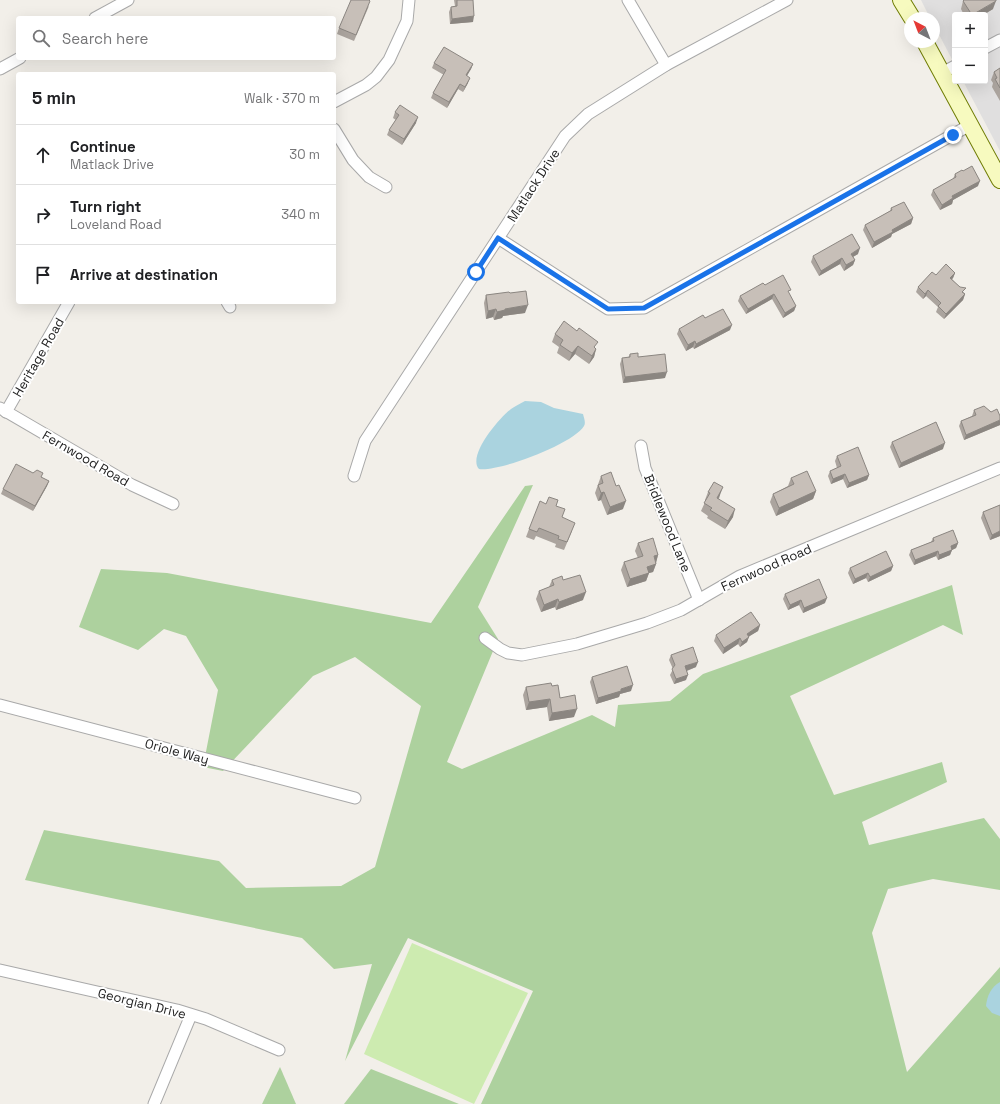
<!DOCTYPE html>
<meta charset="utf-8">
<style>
body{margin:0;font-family:"Space Grotesk",sans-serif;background:#f2f2f2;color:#202124}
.controls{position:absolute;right:12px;top:12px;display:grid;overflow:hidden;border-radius:4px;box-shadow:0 4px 16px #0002}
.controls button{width:36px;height:36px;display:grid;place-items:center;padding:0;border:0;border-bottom:1px solid #e0e0e0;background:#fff;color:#202124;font:20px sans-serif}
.compass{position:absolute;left:904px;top:12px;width:36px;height:36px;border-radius:50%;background:#fff;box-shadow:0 4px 16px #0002;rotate:318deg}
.stop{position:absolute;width:12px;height:12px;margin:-9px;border:3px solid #1a73e8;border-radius:50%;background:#fff}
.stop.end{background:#1a73e8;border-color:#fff;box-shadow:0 1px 4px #0008}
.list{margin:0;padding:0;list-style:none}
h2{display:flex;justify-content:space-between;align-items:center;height:52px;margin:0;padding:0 16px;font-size:17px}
h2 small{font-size:13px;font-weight:400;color:#757577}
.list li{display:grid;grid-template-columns:26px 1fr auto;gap:12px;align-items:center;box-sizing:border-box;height:60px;padding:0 16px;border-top:1px solid #e0e0e0}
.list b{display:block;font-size:15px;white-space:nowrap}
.list p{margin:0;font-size:13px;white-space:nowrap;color:#757577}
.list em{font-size:13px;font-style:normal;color:#757577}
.icon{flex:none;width:22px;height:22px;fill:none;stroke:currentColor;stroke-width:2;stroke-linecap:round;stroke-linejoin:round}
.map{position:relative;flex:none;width:1000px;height:1104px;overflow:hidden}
.search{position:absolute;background:#fff;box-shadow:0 4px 16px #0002;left:16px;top:16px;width:320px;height:44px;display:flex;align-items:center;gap:10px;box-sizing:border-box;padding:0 14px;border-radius:4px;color:#757577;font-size:15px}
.panel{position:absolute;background:#fff;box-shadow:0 4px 16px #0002;left:16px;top:72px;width:320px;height:232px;border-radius:4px}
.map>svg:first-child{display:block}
.residential{fill:#e0dfdf}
.grass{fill:#cdebb0}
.forest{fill:#add19e}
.water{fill:#aad3df}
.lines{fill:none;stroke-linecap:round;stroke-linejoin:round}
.minor-casing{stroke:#a9a9a9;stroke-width:13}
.secondary-casing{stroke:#707d05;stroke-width:18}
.minor{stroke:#fff;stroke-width:11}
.secondary{stroke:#f7fabf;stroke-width:16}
.wall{fill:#aba49e}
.shaded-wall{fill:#8b8681}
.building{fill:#c7bfb8;stroke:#8b8681}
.route{stroke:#1a73e8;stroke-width:5}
.labels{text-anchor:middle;stroke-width:4;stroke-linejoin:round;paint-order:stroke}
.street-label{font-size:13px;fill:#222;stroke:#fff}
</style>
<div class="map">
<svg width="1000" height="1104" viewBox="0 0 1000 1104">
<rect width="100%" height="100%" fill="#f2efe9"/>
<polygon class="residential" points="921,0 1000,0 1000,151 963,81 985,81 985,15 955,15 955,65 934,25 934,18 930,18"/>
<polygon class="grass" points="412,943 528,993 474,1104 364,1054"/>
<g class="forest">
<polygon points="533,485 478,607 498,639 447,762 462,769 592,715 615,727 618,705 670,701 703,674 952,585 963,635 943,625 790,696 834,795 942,762 947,782 862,822 869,845 984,818 1000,839 1000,890 933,879 888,889 872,933 907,1072 1000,967 1000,1104 481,1104 533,991 408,938 345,1061 372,964 334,969 302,938 25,880 44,830 219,861 246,888 341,886 375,867 421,706 355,657 313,676 223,771 203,767 218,690 186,636 164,629 138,650 79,627 101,569 167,573 431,623 525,486"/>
<polygon points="280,1067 296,1104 262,1104"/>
<polygon points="371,1069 459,1104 344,1104"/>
</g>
<g class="water">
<path d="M525,401L541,402L554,408L583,414C584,418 586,423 584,426C573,444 499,472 479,469C467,456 499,418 511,409C515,406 520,404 525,401Z"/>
<path d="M1000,982V1016L992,1013L986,1006C987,996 991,987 1000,982Z"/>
</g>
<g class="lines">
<defs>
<g id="minor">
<polyline points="628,0 666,65"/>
<polyline points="95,18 128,0"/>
<polyline points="985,48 1000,40"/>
<polyline points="0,69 20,58"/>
<polyline points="942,73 955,66"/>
<polyline points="334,102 366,85 376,77 389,60 407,21 409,0"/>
<polyline points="334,129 353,160 369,177 386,187"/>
<polyline points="498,238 608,309 644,308 970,125"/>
<polyline points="227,302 230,307"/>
<polyline points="0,408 132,485 173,504"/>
<polyline points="6,412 69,302"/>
<polyline points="641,446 645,468 699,600"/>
<polyline points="354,476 365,441 565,136 588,114 666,65 787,0"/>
<polyline points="485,638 500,649 508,653 522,655 577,644 647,623 681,610 740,576 1000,468"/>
<polyline points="0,705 355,798"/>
<polyline points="0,970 177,1010 206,1019 279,1050"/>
<polyline points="154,1104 191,1015"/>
</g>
<g id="secondary">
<polyline points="901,0 912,18"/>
<polyline points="925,42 1000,180"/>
</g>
</defs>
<use href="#minor" class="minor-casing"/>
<use href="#secondary" class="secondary-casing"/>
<use href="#minor" class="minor"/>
<use href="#secondary" class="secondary"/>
</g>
<g class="wall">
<polygon points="454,0 473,0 473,22 450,24 449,12 451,7 455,6"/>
<polygon points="963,1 993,9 983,15 964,15 961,9"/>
<polygon points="369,6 354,41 337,34 339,28"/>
<polygon points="434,63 473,64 471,69 466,76 468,83 463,92 458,89 447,108 431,98 433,93 444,75 432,68"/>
<polygon points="1000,68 1000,101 992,87 993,83 991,80 994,72"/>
<polygon points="395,112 416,123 402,145 387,135 389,130 396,120 393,118"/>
<polygon points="963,171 978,186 953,200 952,204 940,210 931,195 933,190 953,179 955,174"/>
<polygon points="891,208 913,218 911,224 892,234 891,237 872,248 863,230 865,225 890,211"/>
<polygon points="858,254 853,257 855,260 853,265 844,271 840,264 819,276 811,262 813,256"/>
<polygon points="955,273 953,278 952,279 965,294 963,300 944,319 936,312 938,307 926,296 923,299 916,292 918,287 936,275"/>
<polygon points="765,285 789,294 796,306 794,311 783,318 772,299 746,314 738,301 740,296"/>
<polygon points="510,293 525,313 503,316 502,318 494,320 493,317 486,319 484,303 486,295"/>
<polygon points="705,318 730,330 694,349 693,347 686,351 677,334 679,329"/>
<polygon points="555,334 596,349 594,357 589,364 575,354 569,361 557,353 559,347 552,342"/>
<polygon points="630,354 638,357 665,378 623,383 620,364 622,358 628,358"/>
<polygon points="974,410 991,412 1000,425 964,440 959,426 961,421 972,416"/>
<polygon points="892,442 943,449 899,468 890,447"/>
<polygon points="837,456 869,475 867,480 847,488 843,479 831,484 828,476 830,471 837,468 835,461"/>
<polygon points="601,476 623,509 607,515 601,500 598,501 595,493"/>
<polygon points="41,477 49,481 47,486 33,511 1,494 3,489"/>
<polygon points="791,478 816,491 813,499 776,516 770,502 773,494 788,486"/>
<polygon points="708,492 720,495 719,499 733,517 725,529 707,518 708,516 701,511 706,500 705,500"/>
<polygon points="546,504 556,506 562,517 572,531 564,550 555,547 556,544 536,536 534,540 526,537 529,529"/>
<polygon points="1000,505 1000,536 990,540 981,518 983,512"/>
<polygon points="933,538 958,543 956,548 952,550 950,555 938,560 936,556 914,565 909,555 911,550 931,542"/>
<polygon points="638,543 658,555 656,562 656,564 653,572 649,573 646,581 627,587 621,570 624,562 638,558 635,551"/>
<polygon points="893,566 891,571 868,582 866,578 853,584 848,573 850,568"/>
<polygon points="552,580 563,580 583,600 556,610 555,607 541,612 536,599 539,591 549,587"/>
<polygon points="785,594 825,603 803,613 799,605 788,610 783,599"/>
<polygon points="760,625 758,631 749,636 747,642 740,647 738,644 723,654 714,641 716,635"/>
<polygon points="671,655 696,667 687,671 686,680 674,684 670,675 673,669 669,660"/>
<polygon points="592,677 631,691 620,694 619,697 596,704 590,682"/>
<polygon points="552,686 560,698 574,717 549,721 547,707 526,710 523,695 526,687"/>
</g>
<g class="shaded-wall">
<polygon points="996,1 993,9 983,15 973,15"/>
<polygon points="474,16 473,22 450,24 452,19"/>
<polygon points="473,64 471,69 464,81 466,75"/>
<polygon points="470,78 468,83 463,92 465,87"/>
<polygon points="460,84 458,89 447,108 449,102"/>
<polygon points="418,117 416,123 402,145 404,139"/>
<polygon points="980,181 978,186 953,200 952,204 940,210 942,205 952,196"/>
<polygon points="913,218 911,224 892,234 891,237 872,248 874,242 892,230"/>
<polygon points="860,248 858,254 849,259 851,254"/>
<polygon points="842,258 840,264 819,276 821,271"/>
<polygon points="855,260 853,265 844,271 846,265"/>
<polygon points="955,273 953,278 948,283 950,278"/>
<polygon points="928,290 926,296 923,299 925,294"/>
<polygon points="774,294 772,299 746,314 748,309"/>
<polygon points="965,294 963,300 944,319 946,314"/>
<polygon points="528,305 525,313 503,316 502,318 494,320 497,312 505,309"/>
<polygon points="796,306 794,311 783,318 785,313"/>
<polygon points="496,309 493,317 486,319 488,311"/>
<polygon points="732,325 730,330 694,349 696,344"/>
<polygon points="695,341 693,347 686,351 688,345"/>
<polygon points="578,346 575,354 569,361 572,353"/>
<polygon points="596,349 594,357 589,364 592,356"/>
<polygon points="667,372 665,378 623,383 625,377"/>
<polygon points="1000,420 1000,425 964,440 966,435"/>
<polygon points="945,443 943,449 899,468 901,463"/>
<polygon points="845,474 843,479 831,484 833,479"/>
<polygon points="869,475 867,480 847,488 849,483"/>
<polygon points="49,481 47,486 33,511 35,506"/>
<polygon points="723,487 720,495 714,506 717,498"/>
<polygon points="816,491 813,499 776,516 779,508"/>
<polygon points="604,492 601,500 598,501 601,493"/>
<polygon points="626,501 623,509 607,515 610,507"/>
<polygon points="735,509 733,517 725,529 728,521"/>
<polygon points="1000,531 1000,536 990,540 992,535"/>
<polygon points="958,543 956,548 952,550 950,555 938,560 939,555 951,546"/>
<polygon points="938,551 936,556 914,565 915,560"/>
<polygon points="658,555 656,563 654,556"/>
<polygon points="656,564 653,572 649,573 646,581 627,587 630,579 647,567"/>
<polygon points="893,566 891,571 868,582 870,577"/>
<polygon points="868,573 866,578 853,584 855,579"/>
<polygon points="586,592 583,600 556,610 559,602"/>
<polygon points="827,598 825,603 803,613 804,608"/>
<polygon points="558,599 555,607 541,612 544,605"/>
<polygon points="801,600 799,605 788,610 790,605"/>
<polygon points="760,625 758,631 745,639 747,634"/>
<polygon points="749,637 747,642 740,647 742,642"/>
<polygon points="740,638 738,644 723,654 724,648"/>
<polygon points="698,662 696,667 683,672 685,666"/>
<polygon points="688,675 686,680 674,684 676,679"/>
<polygon points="633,685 631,691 620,694 619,697 596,704 598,698 621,689"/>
<polygon points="550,699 547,707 526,710 529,702"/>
<polygon points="577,709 574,717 549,721 552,713"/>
</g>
<g class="building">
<polygon points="351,0 369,0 370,1 356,35 339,28"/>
<polygon points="457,0 473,0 474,16 452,19 451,7 457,6"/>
<polygon points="964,0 996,0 996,1 972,15 963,1"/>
<polygon points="444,47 473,64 466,75 470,78 465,87 460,84 449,102 433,93 446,70 434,63"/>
<polygon points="1000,68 1000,88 995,79 997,78 994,72"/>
<polygon points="400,105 418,117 404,139 389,130 399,115 395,112"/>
<polygon points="972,166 980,181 952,196 953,198 942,205 933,190 956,177 955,174 962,170 963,171"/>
<polygon points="904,202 913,218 892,230 893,232 874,242 865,225 892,210 891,208"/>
<polygon points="852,234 860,248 851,254 855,260 846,265 842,258 821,271 813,256"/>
<polygon points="946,264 955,273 950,278 960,287 966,288 962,292 965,294 946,314 938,306 941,303 928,290 925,294 918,287 932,272 936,275"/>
<polygon points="783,275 791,290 788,291 796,306 785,313 774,294 748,309 740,296 763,283 765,285"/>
<polygon points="526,291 528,305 505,309 505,310 497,312 496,309 488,311 486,295 509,292 510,293"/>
<polygon points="723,309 732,325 696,344 695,341 688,345 679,329 703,315 705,318"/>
<polygon points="564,321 577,331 579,328 598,342 594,347 596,349 592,356 578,346 572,353 560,345 563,340 555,334"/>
<polygon points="638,353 638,357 665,354 667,372 625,377 622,358 630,357 630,354"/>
<polygon points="984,406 991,412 997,409 1000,416 1000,420 966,435 961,421 976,415 974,410"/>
<polygon points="936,422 945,443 901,463 892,442"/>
<polygon points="858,447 869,475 849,483 845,474 833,479 830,471 841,466 837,456"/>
<polygon points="16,464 33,473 37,470 43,473 41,477 49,481 35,506 3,489"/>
<polygon points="807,471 816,491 779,508 773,494 794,484 791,478"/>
<polygon points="611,472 616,486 619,485 626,501 610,507 604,492 601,493 598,485 603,483 601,476"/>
<polygon points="714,482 723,487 717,498 735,509 728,521 710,510 712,508 704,503 710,493 708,492"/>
<polygon points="549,497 558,500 556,506 565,509 562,517 575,523 567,542 558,539 559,536 539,528 537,532 529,529 540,501 546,504"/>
<polygon points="1000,505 1000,531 992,535 983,512"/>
<polygon points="953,530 958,543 951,546 952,550 939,555 938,551 915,560 911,550 934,541 933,538"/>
<polygon points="653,538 658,555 654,556 656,564 647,567 649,573 630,579 624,562 643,556 638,543"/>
<polygon points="886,551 893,566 870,577 868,573 855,579 850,568"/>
<polygon points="580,575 586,592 559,602 558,599 544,605 539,591 554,585 552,580 562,576 563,580"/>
<polygon points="819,579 827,598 804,608 801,600 790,605 785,594"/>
<polygon points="751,612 760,625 747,634 749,637 742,642 740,638 724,648 716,635"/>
<polygon points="693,647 698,662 685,666 688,675 676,679 672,669 675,665 671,655"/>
<polygon points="627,666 633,685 621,689 621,691 598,698 592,677"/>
<polygon points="551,683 552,686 558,685 560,698 575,695 577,709 552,713 550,699 529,702 526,687"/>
</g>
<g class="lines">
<polyline class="route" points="476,272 498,238 608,309 644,308 953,135"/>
</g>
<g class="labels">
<g class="street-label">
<text transform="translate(533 185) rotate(-57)" y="5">Matlack Drive</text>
<text transform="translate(38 357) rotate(-60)" y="5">Heritage Road</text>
<text transform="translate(86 458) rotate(30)" y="5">Fernwood Road</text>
<text transform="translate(668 523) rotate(68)" y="5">Bridlewood Lane</text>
<text transform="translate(766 567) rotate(-24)" y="5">Fernwood Road</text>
<text transform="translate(177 751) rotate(15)" y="5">Oriole Way</text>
<text transform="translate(142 1003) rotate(14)" y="5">Georgian Drive</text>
</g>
</g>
</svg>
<div class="controls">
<button>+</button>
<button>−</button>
</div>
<svg class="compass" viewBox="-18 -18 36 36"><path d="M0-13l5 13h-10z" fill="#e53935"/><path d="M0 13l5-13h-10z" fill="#757577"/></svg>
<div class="stop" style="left:476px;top:272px"></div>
<div class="stop end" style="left:953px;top:135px"></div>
<div class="search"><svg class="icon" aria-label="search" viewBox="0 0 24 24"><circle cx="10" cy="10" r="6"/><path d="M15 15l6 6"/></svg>Search here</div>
<section class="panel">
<h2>5 min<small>Walk · 370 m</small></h2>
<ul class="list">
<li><svg class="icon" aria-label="ahead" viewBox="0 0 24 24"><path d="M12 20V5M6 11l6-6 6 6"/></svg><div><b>Continue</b><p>Matlack Drive</p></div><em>30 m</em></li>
<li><svg class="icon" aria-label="right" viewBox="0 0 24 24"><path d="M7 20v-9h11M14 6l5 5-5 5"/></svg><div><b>Turn right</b><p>Loveland Road</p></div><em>340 m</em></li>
<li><svg class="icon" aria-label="arrive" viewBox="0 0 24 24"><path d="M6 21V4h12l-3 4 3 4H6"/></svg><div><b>Arrive at destination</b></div></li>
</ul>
</section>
</div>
